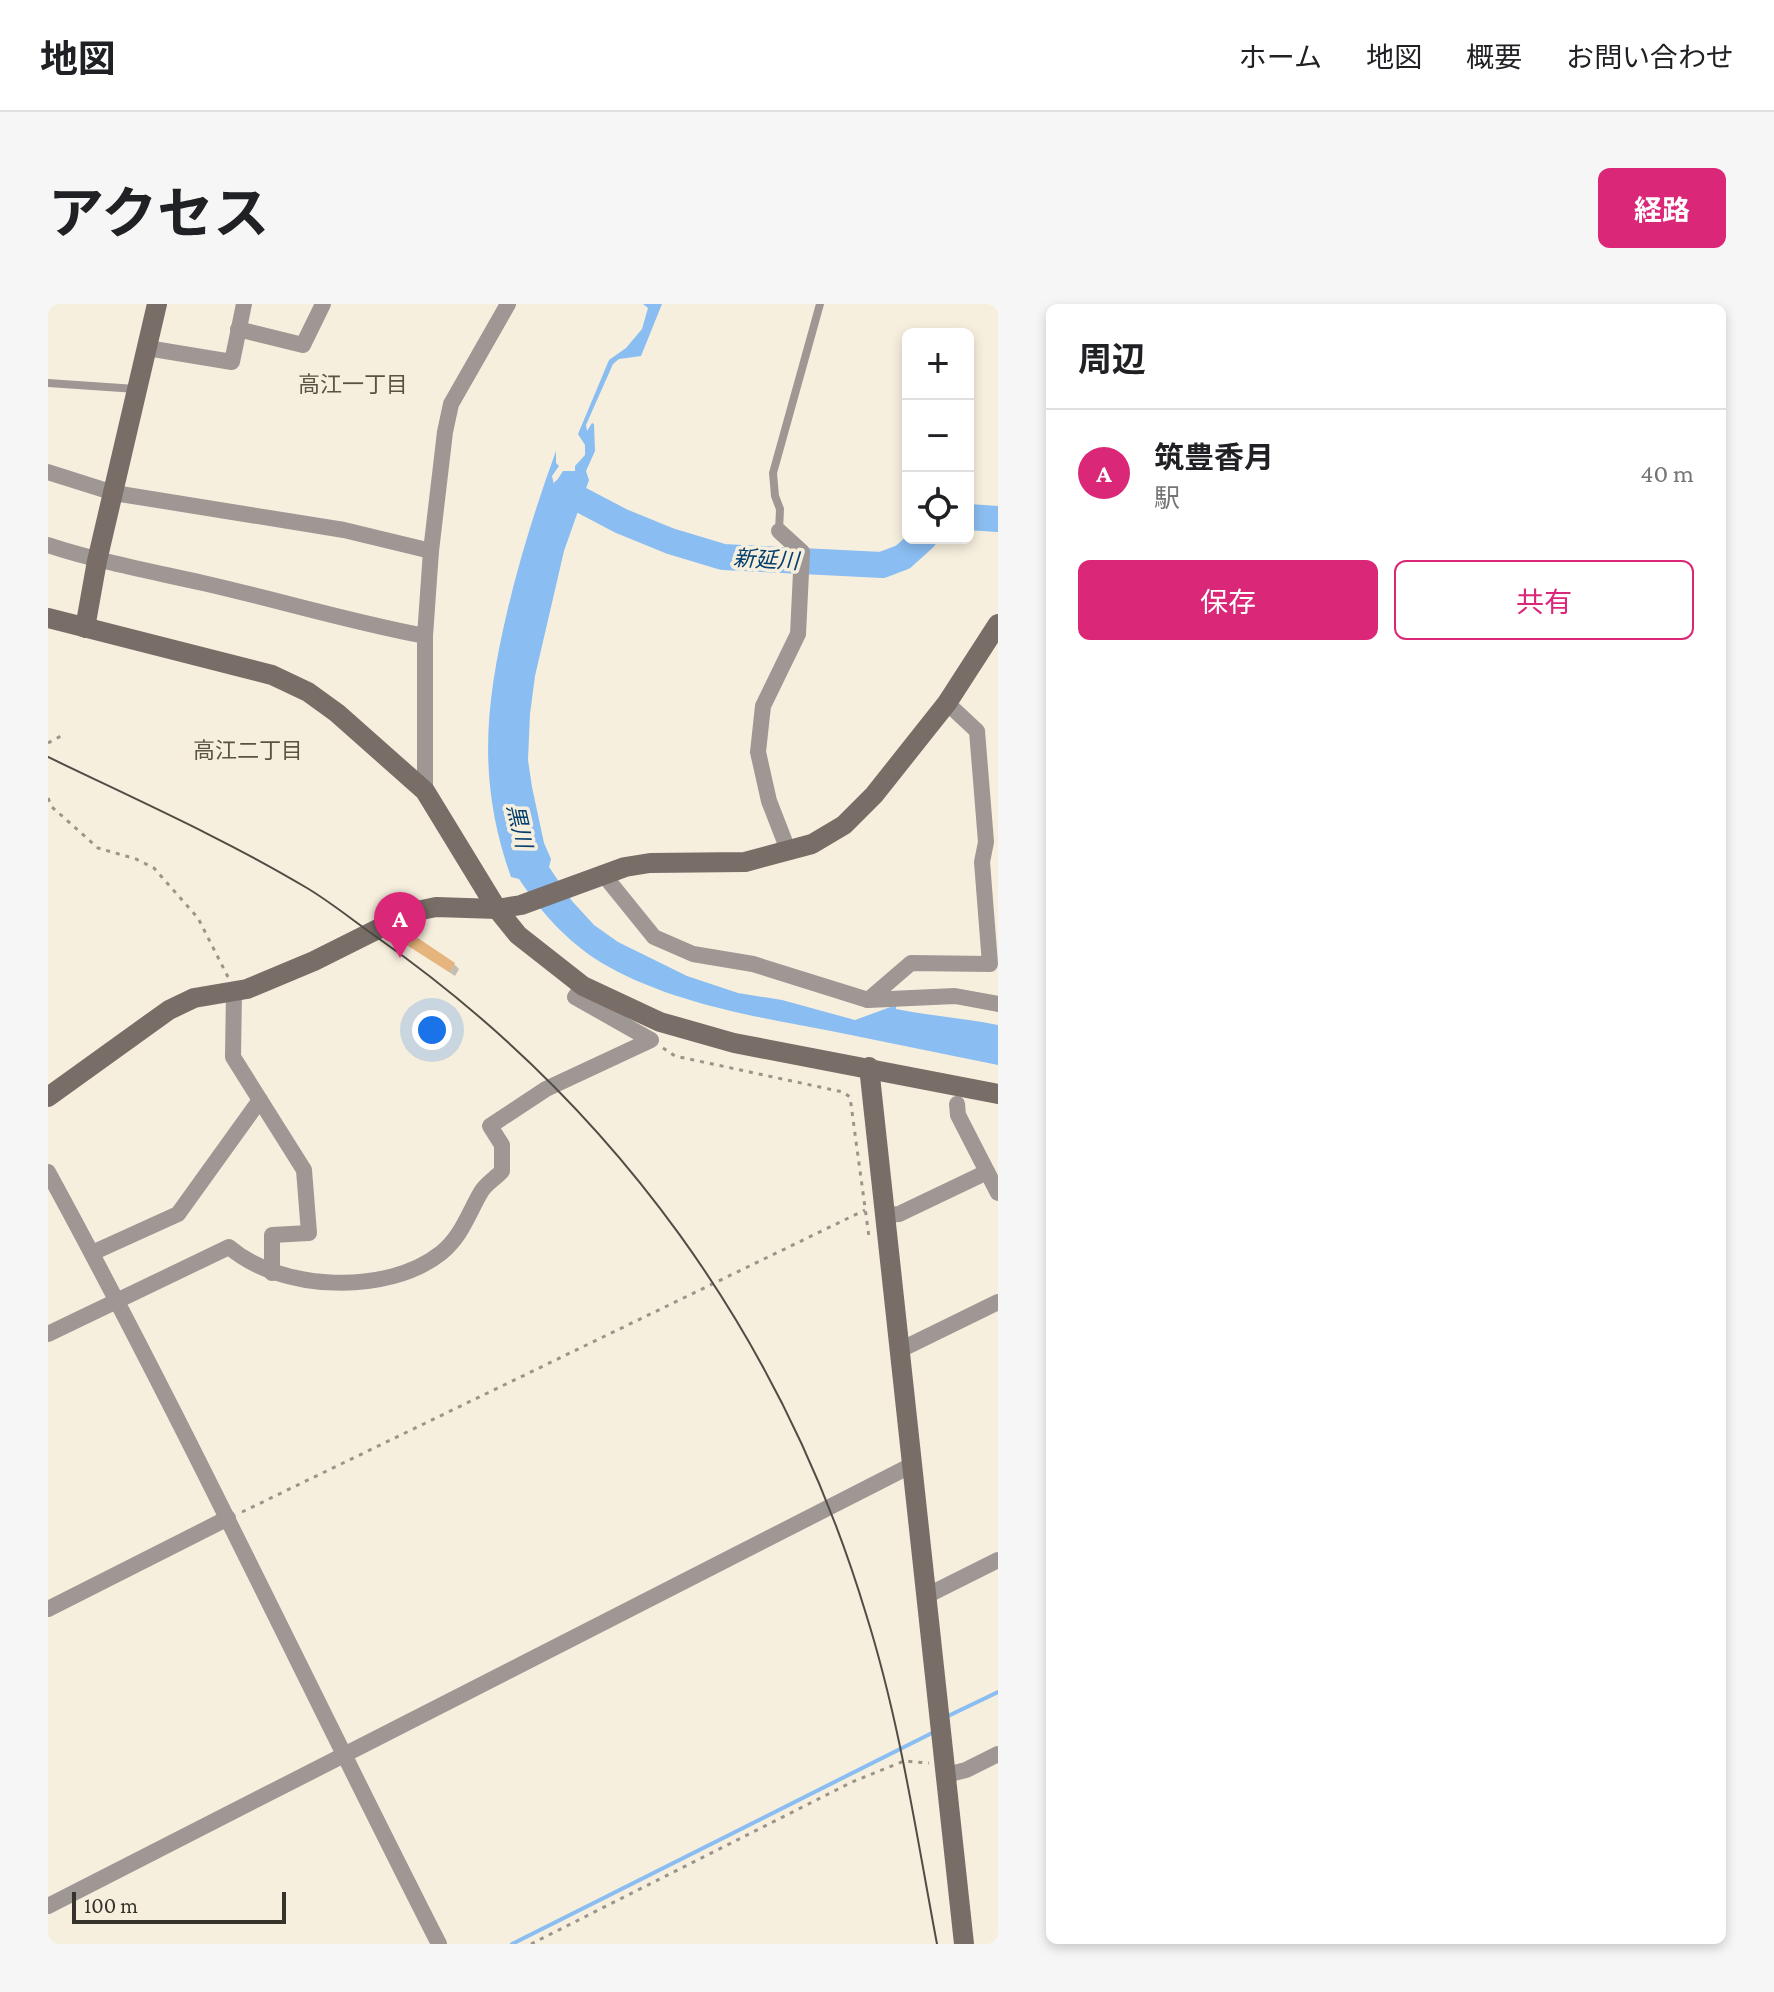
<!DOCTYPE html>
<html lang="ja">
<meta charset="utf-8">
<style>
body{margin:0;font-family:"Crimson Pro","Noto Sans JP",serif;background:#f6f6f6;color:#202124}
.controls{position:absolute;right:24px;top:24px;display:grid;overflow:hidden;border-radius:12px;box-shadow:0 4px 12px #0003}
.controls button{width:72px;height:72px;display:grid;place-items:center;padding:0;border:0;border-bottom:2px solid #e0e0e0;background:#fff;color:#202124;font:40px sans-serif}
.scale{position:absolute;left:24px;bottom:20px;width:214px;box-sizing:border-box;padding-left:8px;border:4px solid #36332c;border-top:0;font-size:22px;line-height:28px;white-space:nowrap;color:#36332c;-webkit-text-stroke:6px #f7efde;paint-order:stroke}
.you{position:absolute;left:384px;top:726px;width:28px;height:28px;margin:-20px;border:6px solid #fff;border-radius:50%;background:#1a73e8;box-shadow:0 0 0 12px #1a73e833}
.badge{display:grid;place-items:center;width:52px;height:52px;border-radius:50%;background:#db2777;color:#fff;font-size:26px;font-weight:700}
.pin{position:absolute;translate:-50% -66px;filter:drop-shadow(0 2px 4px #0008)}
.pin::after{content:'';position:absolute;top:42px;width:28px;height:24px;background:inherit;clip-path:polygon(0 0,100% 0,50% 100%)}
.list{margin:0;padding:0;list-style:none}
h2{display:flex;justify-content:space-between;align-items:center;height:104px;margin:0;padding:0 32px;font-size:34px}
h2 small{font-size:26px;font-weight:400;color:#757577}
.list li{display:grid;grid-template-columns:52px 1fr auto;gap:24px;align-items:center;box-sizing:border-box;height:128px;padding:0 32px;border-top:2px solid #e0e0e0}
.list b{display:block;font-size:30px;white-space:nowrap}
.list p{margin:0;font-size:26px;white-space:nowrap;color:#757577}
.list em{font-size:26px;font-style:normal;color:#757577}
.actions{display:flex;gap:16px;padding:24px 32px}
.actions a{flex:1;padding:18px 0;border:2px solid #db2777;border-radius:12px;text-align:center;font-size:28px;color:#db2777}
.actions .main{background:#db2777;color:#fff}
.icon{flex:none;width:44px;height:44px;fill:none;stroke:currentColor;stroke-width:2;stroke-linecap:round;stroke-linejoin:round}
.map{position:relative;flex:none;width:950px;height:1640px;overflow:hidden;border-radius:12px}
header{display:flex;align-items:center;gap:48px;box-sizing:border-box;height:112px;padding:0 40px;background:#fff;border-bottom:2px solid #e0e0e0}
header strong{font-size:38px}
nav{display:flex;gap:44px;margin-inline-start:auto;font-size:28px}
.intro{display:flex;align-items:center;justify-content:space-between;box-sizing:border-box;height:192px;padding:0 48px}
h1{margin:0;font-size:56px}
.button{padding:20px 36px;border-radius:12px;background:#db2777;color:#fff;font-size:28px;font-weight:700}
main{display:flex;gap:48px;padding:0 48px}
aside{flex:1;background:#fff;border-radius:12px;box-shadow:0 4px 12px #0003}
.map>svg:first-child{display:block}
.water{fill:#8abdf1}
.shadow{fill:#0003}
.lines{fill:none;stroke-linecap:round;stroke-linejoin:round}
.stream{stroke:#8abdf1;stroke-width:4}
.river{stroke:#8abdf1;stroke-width:26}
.building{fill:#e6b57d}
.path{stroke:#9b9589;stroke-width:3;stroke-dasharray:4 6;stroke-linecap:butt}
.lane{stroke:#9f9794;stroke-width:8}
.street{stroke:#9f9794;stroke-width:16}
.secondary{stroke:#796d68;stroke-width:20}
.tram{stroke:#504d44;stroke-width:2}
.labels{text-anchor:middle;stroke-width:7;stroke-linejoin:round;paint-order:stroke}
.neighbourhood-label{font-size:22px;fill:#595344;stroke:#f7efde}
.water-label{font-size:22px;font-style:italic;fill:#033e6d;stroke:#f7efde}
</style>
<header>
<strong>地図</strong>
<nav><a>ホーム</a><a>地図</a><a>概要</a><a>お問い合わせ</a></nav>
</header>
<div class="intro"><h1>アクセス</h1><a class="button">経路</a></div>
<main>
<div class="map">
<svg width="950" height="1640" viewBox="0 0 950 1640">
<rect width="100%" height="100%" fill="#f7efde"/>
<path class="water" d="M595,0H614L593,52L571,55L565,60L538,121L539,127L544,119L546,120L547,147L538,167L541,176L516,247L487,372L482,410L480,456L484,483L496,539L503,555L501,563L524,597L546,621L570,638L639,672L690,689L734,696L807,716L848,701V705C882,712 916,714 950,721V761C894,750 839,738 783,727C709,713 628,700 561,663C523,642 495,611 471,575L463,573C429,477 437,401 460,304C473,250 489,199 508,147V159L511,162L504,172L506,181L515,167H527V162L537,151V141L530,130L561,56L578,44L594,25L600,4Z"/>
<polygon class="shadow" points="365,644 406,660 411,665 407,672"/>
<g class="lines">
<g class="stream">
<polyline points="898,1413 950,1388"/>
<polyline points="464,1640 884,1429"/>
</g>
<g class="river">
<polyline points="516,187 573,217 622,237 675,253 834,261 855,253 876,234"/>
<polyline points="920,213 950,215"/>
</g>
</g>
<polygon class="building" points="364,630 407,659 401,668 357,640"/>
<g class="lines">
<g class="path">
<polyline points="0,439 13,432"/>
<polyline points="0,494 4,503 50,544 88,555 106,564 150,614 180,673"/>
<polyline points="615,744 627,752 795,788 802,793 821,933"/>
<polyline points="194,1208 817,906"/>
<polyline points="483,1640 804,1478 856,1457 881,1459"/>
</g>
<g class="lane">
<polyline points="0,79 88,85"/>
<polyline points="731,227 732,205 727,192 725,169 772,0"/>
</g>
<g class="street">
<polyline points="190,25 255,41 275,0"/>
<polyline points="99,44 184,58 196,0"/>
<polyline points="0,168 66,189 296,226 383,247"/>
<polyline points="731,227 754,248 750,330 715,402 710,448 721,497 740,546"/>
<path d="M0,241C52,258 102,267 155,279C230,296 302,318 377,332"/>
<polyline points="377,487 377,332 383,247 397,128 403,100 460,0"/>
<polyline points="555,570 606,633 645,650 705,660 820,696 907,692 950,700"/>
<polyline points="186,687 185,753 256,866 261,929 224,931 224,969"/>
<polyline points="820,696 863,659 942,660 934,558 938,538 929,427 899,399"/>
<polyline points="909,800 910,811 950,889"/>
<path d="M0,868C138,1121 260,1383 391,1640"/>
<polyline points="837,911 851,910 939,868"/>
<polyline points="44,949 130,910 212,796"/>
<path d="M0,1030L181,943C232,987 339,992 393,949C414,932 420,910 433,888C437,880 448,874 454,867V841L442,822L498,785L603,736L527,693L535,682"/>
<polyline points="852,1046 950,998"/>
<polyline points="880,1291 950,1256"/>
<polyline points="0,1305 180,1214"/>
<polyline points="898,1471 918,1466 950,1450"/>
<polyline points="0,1602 864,1161"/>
</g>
<g class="secondary">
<polyline points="0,314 224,371 260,388 289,409 377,487 449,605 470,631 535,682 612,718 686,739 950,790"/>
<polyline points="37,324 49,257 109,0"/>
<polyline points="821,763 916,1640"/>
<polyline points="0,793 121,706 146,694 199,685 266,657 364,608 388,603 449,605 473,601 577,563 602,559 697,558 764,540 796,521 826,491 899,399 950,320"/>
</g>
<path class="tram" d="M0,453C87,495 177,535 259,584C284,599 307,618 330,634C567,801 734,1032 818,1310C852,1418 868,1529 889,1640"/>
</g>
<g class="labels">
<g class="neighbourhood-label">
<text x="305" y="88">高江一丁目</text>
<text x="200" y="454">高江二丁目</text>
</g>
<g class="water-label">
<text transform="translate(718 255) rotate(3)" y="8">新延川</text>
<text transform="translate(472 522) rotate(77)" y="8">黒川</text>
</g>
</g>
</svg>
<div class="controls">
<button>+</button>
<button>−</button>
<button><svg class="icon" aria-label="locate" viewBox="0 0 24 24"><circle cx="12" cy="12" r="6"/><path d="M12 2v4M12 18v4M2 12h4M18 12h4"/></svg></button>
</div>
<div class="scale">100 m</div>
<div class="you"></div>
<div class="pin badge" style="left:352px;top:654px">A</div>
</div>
<aside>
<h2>周辺<small></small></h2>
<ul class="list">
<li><span class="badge">A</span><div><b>筑豊香月</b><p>駅</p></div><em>40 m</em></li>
</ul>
<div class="actions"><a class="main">保存</a><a>共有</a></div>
</aside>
</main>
